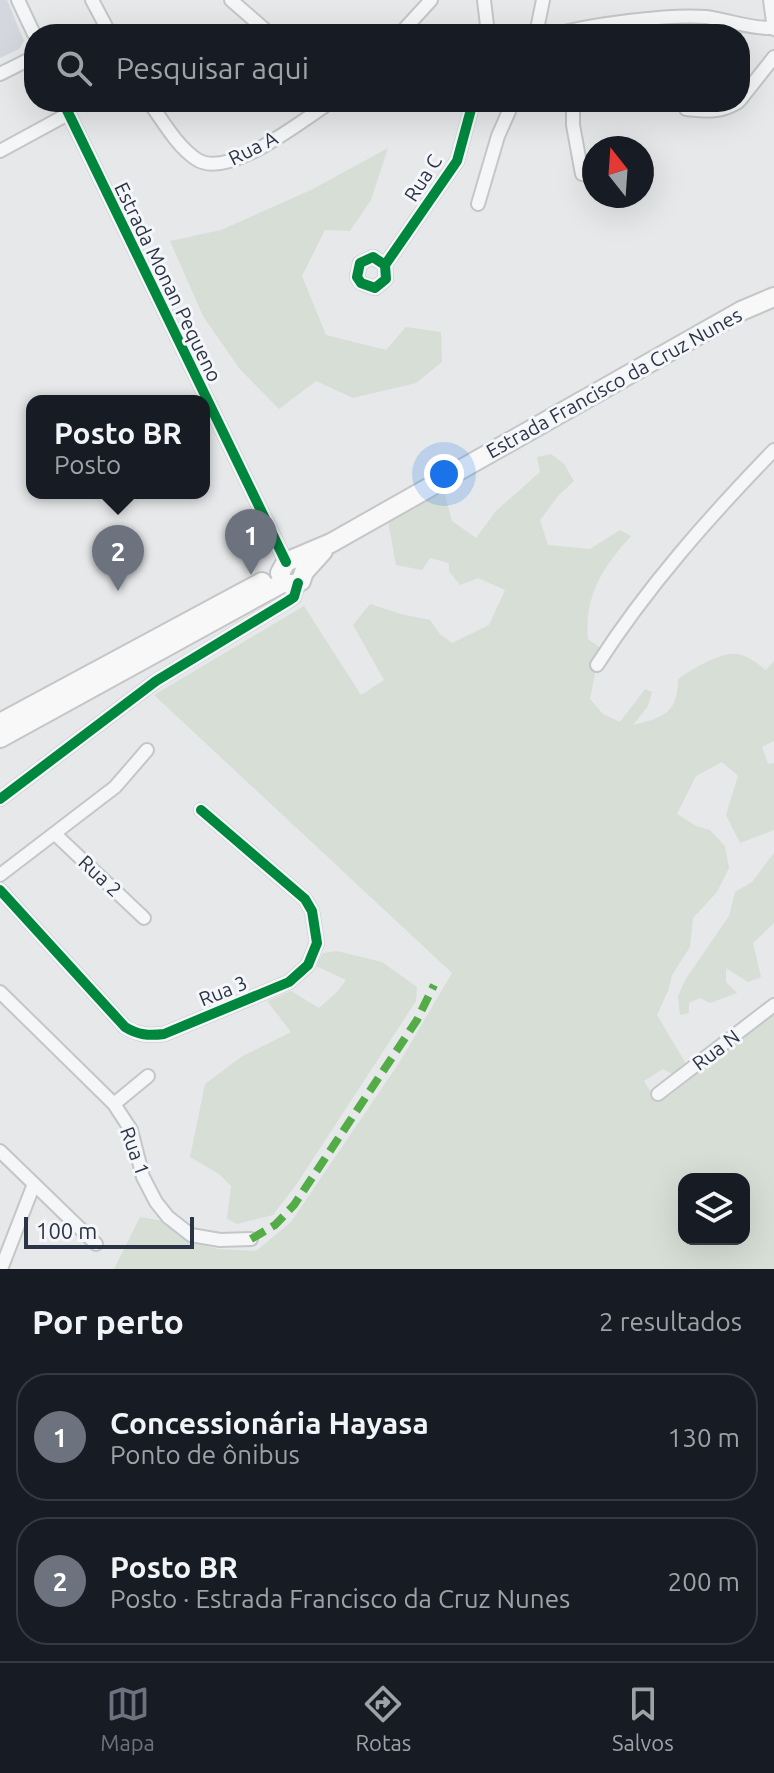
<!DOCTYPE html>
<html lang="pt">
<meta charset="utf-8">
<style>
body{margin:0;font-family:Ubuntu,sans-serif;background:#20242c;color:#f1f3f6}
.controls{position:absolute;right:24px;bottom:24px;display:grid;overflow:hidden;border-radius:16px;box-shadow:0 8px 32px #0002}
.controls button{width:72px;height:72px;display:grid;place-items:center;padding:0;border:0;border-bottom:2px solid #363941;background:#171b24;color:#f1f3f6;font:40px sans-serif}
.compass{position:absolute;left:582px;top:136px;width:72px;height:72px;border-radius:50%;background:#171b24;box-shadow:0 8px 32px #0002;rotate:343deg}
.scale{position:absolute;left:24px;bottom:20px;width:170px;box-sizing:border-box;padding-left:8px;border:4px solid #2b3445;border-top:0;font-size:22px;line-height:28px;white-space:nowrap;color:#2b3445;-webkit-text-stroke:6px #f4f6f9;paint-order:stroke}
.you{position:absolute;left:444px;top:474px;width:28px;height:28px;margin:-20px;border:6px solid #fff;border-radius:50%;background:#1a73e8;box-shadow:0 0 0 12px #1a73e833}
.badge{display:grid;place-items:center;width:52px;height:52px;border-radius:50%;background:#6c737f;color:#fff;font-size:26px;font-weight:700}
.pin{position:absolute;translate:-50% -66px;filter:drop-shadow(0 2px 4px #0008)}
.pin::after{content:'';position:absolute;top:42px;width:28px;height:24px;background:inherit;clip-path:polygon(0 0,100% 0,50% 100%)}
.popup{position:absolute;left:26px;top:395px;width:184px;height:104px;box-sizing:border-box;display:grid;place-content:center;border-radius:16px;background:#171b24;filter:drop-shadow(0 2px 6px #0005);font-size:26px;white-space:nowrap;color:#9ea1a6}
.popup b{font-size:30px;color:#f1f3f6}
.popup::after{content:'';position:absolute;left:50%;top:100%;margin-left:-16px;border:16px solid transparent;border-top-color:#171b24}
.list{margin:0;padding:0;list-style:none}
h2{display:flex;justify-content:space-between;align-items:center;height:104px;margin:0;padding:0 32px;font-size:34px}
h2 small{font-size:26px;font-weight:400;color:#9ea1a6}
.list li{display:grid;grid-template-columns:52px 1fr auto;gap:24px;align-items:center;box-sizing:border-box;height:128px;margin:0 16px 16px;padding:0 16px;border:2px solid #363941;border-radius:32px}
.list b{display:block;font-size:30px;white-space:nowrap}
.list p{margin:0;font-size:26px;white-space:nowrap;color:#9ea1a6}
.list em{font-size:26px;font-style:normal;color:#9ea1a6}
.icon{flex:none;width:44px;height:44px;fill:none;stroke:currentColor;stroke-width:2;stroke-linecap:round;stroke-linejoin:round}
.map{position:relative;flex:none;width:774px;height:1269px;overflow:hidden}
.search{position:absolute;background:#171b24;box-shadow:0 8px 32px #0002;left:24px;right:24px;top:24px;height:88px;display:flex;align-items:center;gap:20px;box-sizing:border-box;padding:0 28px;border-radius:32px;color:#9ea1a6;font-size:30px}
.sheet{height:392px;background:#171b24}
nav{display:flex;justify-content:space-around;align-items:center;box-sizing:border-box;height:112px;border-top:2px solid #363941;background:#171b24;font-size:22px;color:#9ea1a6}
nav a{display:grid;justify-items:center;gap:4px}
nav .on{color:#6c737f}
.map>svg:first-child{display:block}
.built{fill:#d4d7dd}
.green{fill:#d6ded6;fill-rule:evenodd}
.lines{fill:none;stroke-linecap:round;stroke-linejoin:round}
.street-casing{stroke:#c4c6c8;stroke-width:16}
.secondary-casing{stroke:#c4c6c8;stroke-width:22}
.street{stroke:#f5f6f7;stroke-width:12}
.secondary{stroke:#f8f8f8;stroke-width:18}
.quiet{stroke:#54ac47;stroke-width:8;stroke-dasharray:16 8;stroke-linecap:butt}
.cycleway-casing{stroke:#f4f6f9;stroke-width:15}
.cycleway{stroke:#00873e;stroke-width:10}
.labels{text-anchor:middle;stroke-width:6;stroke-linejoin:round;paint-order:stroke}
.street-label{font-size:20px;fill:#2b3445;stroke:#f4f6f9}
</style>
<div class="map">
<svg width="774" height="1269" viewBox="0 0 774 1269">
<rect width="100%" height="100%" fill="#e6e8ea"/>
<polygon class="built" points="0,0 7,0 24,41 19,49 0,58"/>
<g class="green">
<polygon points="388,148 371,200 350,231 325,230 302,276 326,335 386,350 406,327 441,332 442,362 416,383 353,398 316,381 279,409 239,368 203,316 170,241 221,230 311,190"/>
<path d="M551,454L564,464L574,481L559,495L540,520L548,545L590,549L620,530L631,536C603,567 584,596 588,639L610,655L596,669L590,699L603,714L620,722L645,689L652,692L648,706L633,725C663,718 678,713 678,679C690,670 722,651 738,654C748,656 758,664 766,670L774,661V741L762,747L768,764L774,763V830L740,843L726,815L738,776L722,762L696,776L677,814L696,826L710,830L725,846L729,868L717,892L693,918L690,947L672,975L668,991L657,1015L686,1064L674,1075L663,1069L644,1081L657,1102L669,1096L774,1013V1269H114L140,1217L164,1221L190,1241L218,1249L256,1251L291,1222L399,1063L452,973L154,695L304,606L361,695L384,680L353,625L370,604L401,614L430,620L440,634L452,643L489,625L505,590L478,578L460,585L449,571V563L430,558L422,570L396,565L388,521L444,492L452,521L476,538L496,511L540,472L537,457ZM684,1179H744V1239H684Z"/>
<polygon points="774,853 774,923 753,943 761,977 748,982 726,968 726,982 737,993 710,1003 700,998 689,1003 689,1013 680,1015 678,997 685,980 729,916 735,892 752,882"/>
<polygon points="337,951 382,962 417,987 416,1001 296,1185 273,1215 237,1224 227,1219 231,1186 219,1174 190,1157 205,1084 241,1057 291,1032 267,1001 291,991 319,1008 337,992 346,980 316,966 323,953"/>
</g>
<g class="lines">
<defs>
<g id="street">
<polyline points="18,0 34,34"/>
<polyline points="92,0 110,34"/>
<polyline points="231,0 270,34"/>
<polyline points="484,0 488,34"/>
<polyline points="770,0 774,29"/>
<polyline points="400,34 431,0"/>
<polyline points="536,34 543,0"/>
<path d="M557,34C592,24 670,14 706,17C729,20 750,29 773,28"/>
<polyline points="0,74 34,57"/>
<polyline points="740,100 774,57"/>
<polyline points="63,102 286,562"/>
<path d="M149,102C163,121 176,145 196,159C228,181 302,120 331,102"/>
<polyline points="573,102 573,125 582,174"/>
<path d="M686,109C706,111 721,113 738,102"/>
<polyline points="0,151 68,114"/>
<polyline points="478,204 498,136 513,102"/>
<polyline points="385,265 373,257 360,263 357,277 361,283 375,288 386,279 385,265 457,161 473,102"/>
<path d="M597,665C647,587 710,516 774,450"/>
<polyline points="0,799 156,681 288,601 294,597 298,583"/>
<polyline points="55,834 144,918"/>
<polyline points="0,875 115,787 147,750"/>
<path d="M0,890L125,1027C138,1035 149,1036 164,1034L289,982L308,965L317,943L312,911L305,899L201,810"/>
<polyline points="0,992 114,1104 131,1130 143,1177 156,1202 168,1217 191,1235 220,1240 251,1239"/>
<polyline points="658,1094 774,1005"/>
<polyline points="114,1104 148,1076"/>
<polyline points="0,1151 96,1244"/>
<polyline points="1,1269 34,1184"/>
</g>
<g id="secondary">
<polyline points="280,573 286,562 331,543 741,311 774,297"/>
<polyline points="284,582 291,585 301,581 304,572 323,551"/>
<polyline points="0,723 262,582"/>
<polyline points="0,738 284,582"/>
</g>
</defs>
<use href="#street" class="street-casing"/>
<use href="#secondary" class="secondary-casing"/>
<use href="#street" class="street"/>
<use href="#secondary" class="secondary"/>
<polyline class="quiet" points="251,1239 275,1225 294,1205 417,1020 434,985"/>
<defs>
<g id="cycleway">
<polyline points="63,102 286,562"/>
<polyline points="385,265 373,257 360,263 357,277 361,283 375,288 386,279 385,265 457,161 473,102"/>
<polyline points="0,799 156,681 288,601 294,597 298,583"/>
<path d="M0,890L125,1027C138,1035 149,1036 164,1034L289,982L308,965L317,943L312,911L305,899L201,810"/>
</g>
</defs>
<use href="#cycleway" class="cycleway-casing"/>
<use href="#cycleway" class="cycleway"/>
</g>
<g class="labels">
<g class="street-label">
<text transform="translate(253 148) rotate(-27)" y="7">Rua A</text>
<text transform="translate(423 178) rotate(-57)" y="7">Rua C</text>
<text transform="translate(168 282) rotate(64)" y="7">Estrada Monan Pequeno</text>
<text transform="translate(614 383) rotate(-29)" y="7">Estrada Francisco da Cruz Nunes</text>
<text transform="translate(100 876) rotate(43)" y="7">Rua 2</text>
<text transform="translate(223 991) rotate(-22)" y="7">Rua 3</text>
<text transform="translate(716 1050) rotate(-37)" y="7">Rua N</text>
<text transform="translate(135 1151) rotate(70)" y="7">Rua 1</text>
</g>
</g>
</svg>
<div class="controls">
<button><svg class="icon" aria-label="layers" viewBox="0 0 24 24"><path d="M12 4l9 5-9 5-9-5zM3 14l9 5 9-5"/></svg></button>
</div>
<svg class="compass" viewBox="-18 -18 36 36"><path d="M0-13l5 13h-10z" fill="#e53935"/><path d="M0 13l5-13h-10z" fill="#9ea1a6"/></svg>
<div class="scale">100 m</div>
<div class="you"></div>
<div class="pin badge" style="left:251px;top:575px">1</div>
<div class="pin badge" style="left:118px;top:591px">2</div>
<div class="popup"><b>Posto BR</b>Posto</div>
<div class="search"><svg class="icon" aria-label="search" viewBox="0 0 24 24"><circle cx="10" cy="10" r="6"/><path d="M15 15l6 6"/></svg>Pesquisar aqui</div>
</div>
<section class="sheet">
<h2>Por perto<small>2 resultados</small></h2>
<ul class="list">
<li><span class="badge">1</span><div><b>Concessionária Hayasa</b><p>Ponto de ônibus</p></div><em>130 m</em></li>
<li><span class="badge">2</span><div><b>Posto BR</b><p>Posto · Estrada Francisco da Cruz Nunes</p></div><em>200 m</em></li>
</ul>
</section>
<nav>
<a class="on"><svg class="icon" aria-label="map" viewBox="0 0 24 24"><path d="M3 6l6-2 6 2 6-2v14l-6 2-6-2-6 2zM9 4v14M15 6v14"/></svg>Mapa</a>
<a><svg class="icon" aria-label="directions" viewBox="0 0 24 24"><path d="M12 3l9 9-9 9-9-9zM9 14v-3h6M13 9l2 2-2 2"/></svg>Rotas</a>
<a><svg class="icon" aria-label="saved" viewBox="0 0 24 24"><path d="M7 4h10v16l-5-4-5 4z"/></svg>Salvos</a>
</nav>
